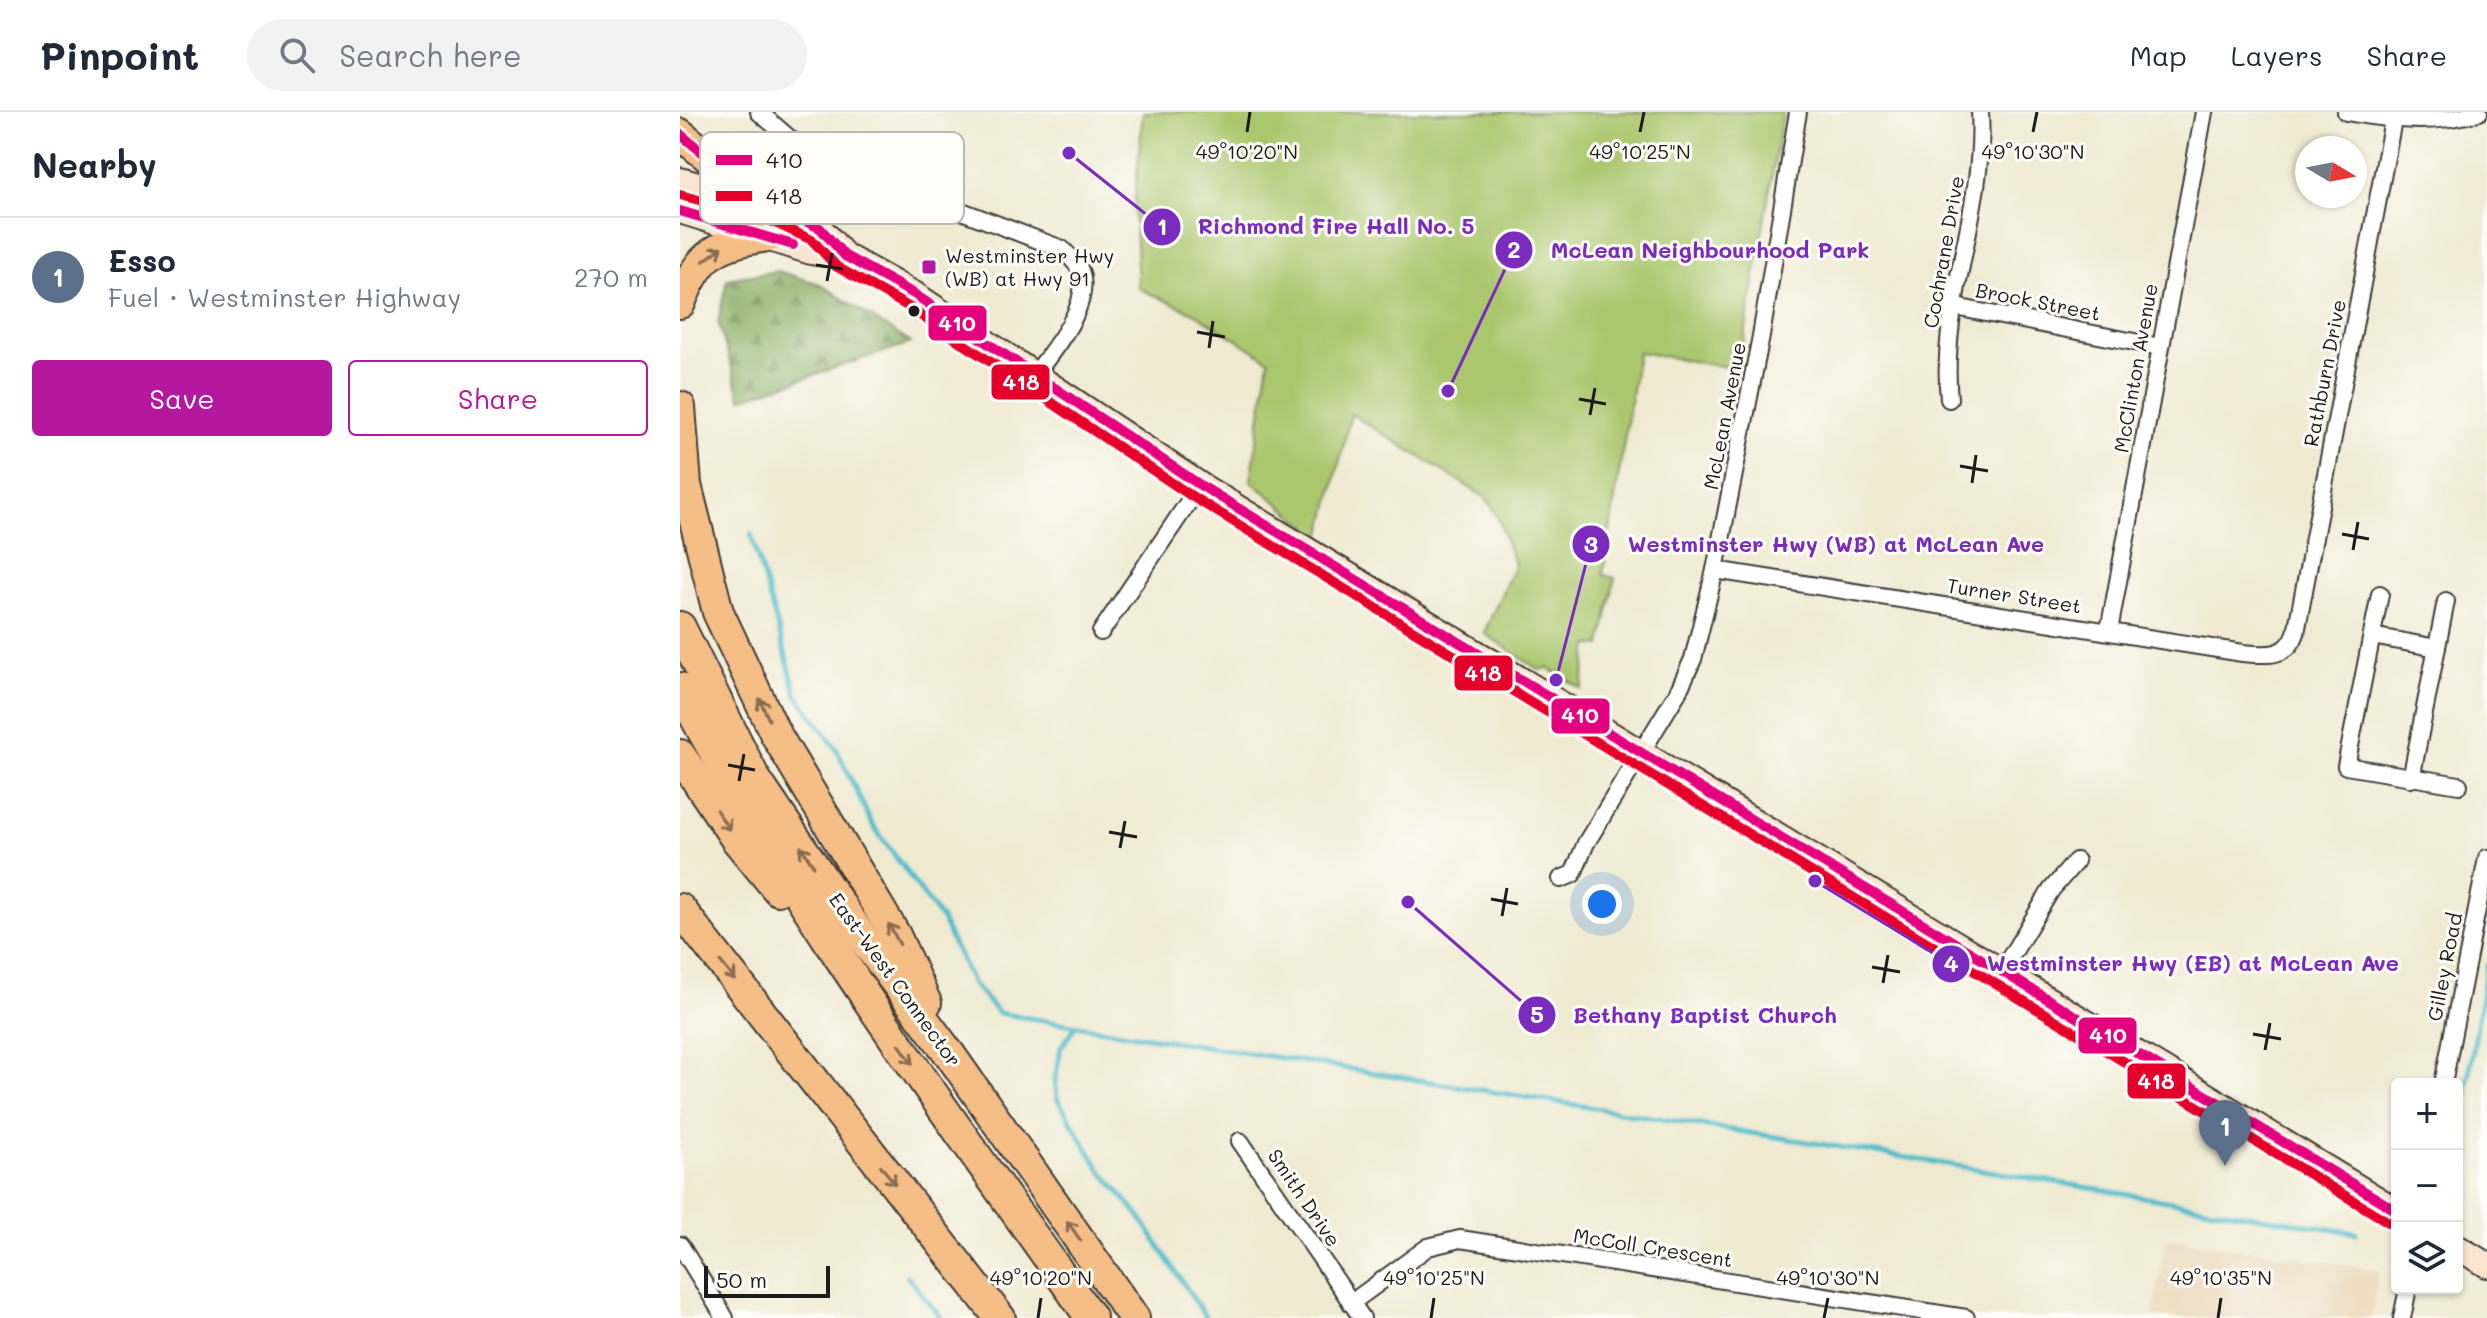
<!DOCTYPE html>
<meta charset="utf-8">
<style>
body{margin:0;font-family:Mali,sans-serif;background:#f2f2f3;color:#1f2937}
.controls{position:absolute;right:24px;bottom:24px;display:grid;overflow:hidden;border-radius:8px;box-shadow:0 2px 6px #0004}
.controls button{width:72px;height:72px;display:grid;place-items:center;padding:0;border:0;border-bottom:2px solid #e0e1e3;background:#fff;color:#1f2937;font:40px sans-serif}
.compass{position:absolute;left:1615px;top:24px;width:72px;height:72px;border-radius:50%;background:#fff;box-shadow:0 2px 6px #0004;rotate:100deg}
.scale{position:absolute;left:24px;bottom:20px;width:126px;box-sizing:border-box;padding-left:8px;border:4px solid #1c1c1c;border-top:0;font-size:22px;line-height:28px;white-space:nowrap;color:#1c1c1c;-webkit-text-stroke:6px #fdfcf7;paint-order:stroke}
.you{position:absolute;left:922px;top:792px;width:28px;height:28px;margin:-20px;border:6px solid #fff;border-radius:50%;background:#1a73e8;box-shadow:0 0 0 12px #1a73e833}
.badge{display:grid;place-items:center;width:52px;height:52px;border-radius:50%;background:#b5179e;color:#fff;font-size:26px;font-weight:700}
.pin{position:absolute;translate:-50% -66px;filter:drop-shadow(0 2px 4px #0008)}
.pin::after{content:'';position:absolute;top:42px;width:28px;height:24px;background:inherit;clip-path:polygon(0 0,100% 0,50% 100%)}
.list{margin:0;padding:0;list-style:none}
h2{display:flex;justify-content:space-between;align-items:center;height:104px;margin:0;padding:0 32px;font-size:34px}
h2 small{font-size:26px;font-weight:400;color:#747a83}
.list li{display:grid;grid-template-columns:52px 1fr auto;gap:24px;align-items:center;box-sizing:border-box;height:120px;padding:0 32px;border-top:2px solid #e0e1e3}
.list b{display:block;font-size:30px;white-space:nowrap}
.list p{margin:0;font-size:26px;white-space:nowrap;color:#747a83}
.list em{font-size:26px;font-style:normal;color:#747a83}
.actions{display:flex;gap:16px;padding:24px 32px}
.actions a{flex:1;padding:18px 0;border:2px solid #b5179e;border-radius:8px;text-align:center;font-size:28px;color:#b5179e}
.actions .main{background:#b5179e;color:#fff}
.icon{flex:none;width:44px;height:44px;fill:none;stroke:currentColor;stroke-width:2;stroke-linecap:round;stroke-linejoin:round}
.map{position:relative;flex:none;width:1807px;height:1206px;overflow:hidden}
header{display:flex;align-items:center;gap:48px;box-sizing:border-box;height:112px;padding:0 40px;background:#fff;border-bottom:2px solid #e0e1e3}
header strong{font-size:38px}
nav{display:flex;gap:44px;margin-inline-start:auto;font-size:28px}
.search{width:560px;height:72px;background:#f2f2f3;display:flex;align-items:center;gap:20px;box-sizing:border-box;padding:0 28px;border-radius:44px;color:#747a83;font-size:30px}
main{display:flex}
aside{flex:1;background:#fff}
.map>svg:first-child{display:block}
.built{fill:#ebd8ba}
.forest{fill:url(#forest-firs);stroke:#52643e;stroke-width:2}
.park{fill:#abc76e;stroke:#647245;stroke-width:2}
.lines{fill:none;stroke-linecap:round;stroke-linejoin:round}
.stream{stroke:#51bdcc;stroke-width:5}
.street-casing{stroke:#3c3b37;stroke-width:20}
.secondary-casing{stroke:#3c3b37;stroke-width:28}
.highway-casing{stroke:#3c3b37;stroke-width:34}
.street{stroke:#fff;stroke-width:16}
.secondary{stroke:#fbe5cf;stroke-width:24}
.highway{stroke:#f6be87;stroke-width:30}
.bus-1-casing{stroke:#fdfcf7;stroke-width:16}
.bus-2-casing{stroke:#fdfcf7;stroke-width:16}
.bus-1{stroke:#e5007d;stroke-width:10}
.bus-2{stroke:#e4002b;stroke-width:10}
.oneway{stroke:#896d52}
.ticks{fill:none;stroke:#1c1c1c;stroke-width:3}
.poi-dot{fill:#b5179e;stroke:#fdfcf7;stroke-width:3}
.bus-dot{fill:#1c1c1c;stroke:#fdfcf7;stroke-width:3}
.labels{text-anchor:middle;stroke-width:6;stroke-linejoin:round;paint-order:stroke}
.street-label{font-size:20px;fill:#1c1c1c;stroke:#fdfcf7}
.poi-label{font-size:20px;fill:#1c1c1c;stroke:#fdfcf7;text-anchor:start}
.key{fill:#fdfcf7;stroke:#bab9b5;stroke-width:2}
.key-label{font-size:22px;fill:#1c1c1c}
.ticks-label{font-size:20px;text-anchor:middle;fill:#1c1c1c;stroke:#fdfcf7;stroke-width:6;stroke-linejoin:round;paint-order:stroke}
.leader{fill:none;stroke:#7b2cbf;stroke-width:3}
.callout-dot{fill:#7b2cbf;stroke:#fdfcf7;stroke-width:3}
.mark-label{font-size:24px;text-anchor:middle;font-weight:bold;fill:#fff}
.callout-label{font-size:22px;text-anchor:middle;font-weight:bold;fill:#7b2cbf;stroke:#fdfcf7;stroke-width:6;stroke-linejoin:round;paint-order:stroke}
.line-badge{stroke:#fdfcf7;stroke-width:3}
.badge-label{font-size:22px;text-anchor:middle;font-weight:bold;fill:#fff}
</style>
<header>
<strong>Pinpoint</strong>
<div class="search"><svg class="icon" aria-label="search" viewBox="0 0 24 24"><circle cx="10" cy="10" r="6"/><path d="M15 15l6 6"/></svg>Search here</div>
<nav><a>Map</a><a>Layers</a><a>Share</a></nav>
</header>
<main>
<aside>
<h2>Nearby<small></small></h2>
<ul class="list">
<li><span class="badge" style="background:#5c6f8a">1</span><div><b>Esso</b><p>Fuel · Westminster Highway</p></div><em>270 m</em></li>
</ul>
<div class="actions"><a class="main">Save</a><a>Share</a></div>
</aside>
<div class="map">
<svg width="1807" height="1206" viewBox="0 0 1807 1206">
<defs>
<pattern id="forest-firs" width="22" height="20" patternUnits="userSpaceOnUse" patternTransform="scale(2)"><rect width="22" height="20" fill="#88ac61"/><path d="M5 1l3.5 6h-7zM16 11l3.5 6h-7z" fill="#6e8b4f"/></pattern>
</defs>
<rect width="100%" height="100%" fill="#fdfcf7"/>
<filter id="ink" filterUnits="userSpaceOnUse"><feTurbulence type="fractalNoise" baseFrequency=".0125" numOctaves="2"/><feDisplacementMap in="SourceGraphic" scale="16" xChannelSelector="R" yChannelSelector="G"/><feConvolveMatrix kernelMatrix="1 2 1 2 8 2 1 2 1" color-interpolation-filters="sRGB"/></filter>
<filter id="wash" filterUnits="userSpaceOnUse"><feTurbulence type="fractalNoise" baseFrequency=".006" numOctaves="4" result="noise"/><feDisplacementMap in="SourceGraphic" scale="32" xChannelSelector="R" yChannelSelector="G"/><feGaussianBlur stdDeviation="1.8" result="paint"/><feColorMatrix in="noise" values="0 0 0 0 0 0 0 0 0 0 0 0 0 0 0 0 0 1.4 0 .05"/><feComposite in="paint" operator="in"/></filter>
<g filter="url(#wash)">
<rect width="100%" height="100%" fill="#f0ead1"/>
<polygon class="built" points="1486,1125 1699,1158 1691,1206 1473,1206"/>
<polygon class="forest" points="97,159 140,172 231,231 61,287 38,210 47,167"/>
<path class="park" d="M463,0H1103L1059,257L958,240L923,463L935,466L921,534L909,533L902,577L868,556L859,558L804,521L835,452C822,428 824,407 806,386L671,302L641,426L571,369L589,248L516,202L458,176L454,94Z"/>
<g class="lines">
<g class="stream">
<polyline points="71,422 117,583 156,636 193,714 261,807 292,871 318,901 1297,1057 1676,1121"/>
<polyline points="395,915 381,935 375,967 377,986 420,1057 460,1105 526,1206"/>
<polyline points="1780,1017 1807,853"/>
<polyline points="227,1164 261,1206"/>
</g>
</g>
</g>
<g filter="url(#ink)">
<g class="lines">
<defs>
<g id="street">
<path d="M79,0L116,32L144,47L382,137C388,143 395,149 399,156C415,191 373,237 354,264"/>
<path d="M1666,0C1710,8 1755,13 1799,0"/>
<polyline points="1275,195 1480,235"/>
<path d="M1269,287C1259,191 1306,97 1300,0"/>
<path d="M1035,458L1563,541C1585,543 1608,546 1616,521L1713,8"/>
<polyline points="1700,482 1666,654 1779,673"/>
<polyline points="1429,519 1524,0"/>
<polyline points="421,520 520,373"/>
<polyline points="1692,524 1757,536"/>
<polyline points="1731,667 1766,489"/>
<polyline points="881,767 893,762 906,731 998,580 1013,547 1035,458 1081,224 1118,0"/>
<polyline points="1322,859 1371,778 1396,749"/>
<polyline points="1763,972 1807,746"/>
<polyline points="560,1029 682,1206"/>
<polyline points="0,1133 45,1206"/>
<polyline points="671,1191 748,1135 780,1127 1286,1206"/>
<polyline points="1722,1206 1728,1176"/>
</g>
<g id="secondary">
<polyline points="0,68 85,91 140,116 165,144 234,182 520,373 1717,1099"/>
<polyline points="0,99 131,140 165,144"/>
<polyline points="1777,1135 1807,1153"/>
</g>
<g id="highway">
<polyline points="0,22 85,91"/>
<path d="M0,191C20,140 37,131 90,124"/>
<polyline points="0,295 6,373 38,500 95,621 215,823 246,891"/>
<polyline points="0,515 74,665 181,824 271,944 454,1206"/>
<path d="M0,576C115,799 267,1001 411,1206"/>
<polyline points="0,643 56,727 98,778"/>
<polyline points="0,797 320,1206"/>
</g>
</defs>
<use href="#street" class="street-casing"/>
<use href="#secondary" class="secondary-casing"/>
<use href="#highway" class="highway-casing"/>
<use href="#street" class="street"/>
<use href="#secondary" class="secondary"/>
<use href="#highway" class="highway"/>
<defs>
<g id="bus-1">
<polyline points="0,22 85,91 140,116 165,144 234,182 520,373 1717,1099"/>
<polyline points="0,99 113,133"/>
</g>
<polyline id="bus-2" points="0,83 80,104 132,128 157,155 227,194 513,385 1710,1111"/>
</defs>
<use href="#bus-1" class="bus-1-casing"/>
<use href="#bus-2" class="bus-2-casing"/>
<use href="#bus-1" class="bus-1"/>
<use href="#bus-2" class="bus-2"/>
</g>
<defs><path id="oneway-shaft" d="M-6 0H5M1.5-3L5.5 0L1.5 3" fill="none" stroke-width="1.6" stroke-linecap="round" stroke-linejoin="round" transform="scale(2)"/></defs>
<g class="oneway">
<use href="#oneway-shaft" transform="translate(33 142) rotate(-37)"/>
<use href="#oneway-shaft" transform="translate(84 597) rotate(-115)"/>
<use href="#oneway-shaft" transform="translate(43 708) rotate(56)"/>
<use href="#oneway-shaft" transform="translate(127 744) rotate(-124)"/>
<use href="#oneway-shaft" transform="translate(214 822) rotate(-118)"/>
<use href="#oneway-shaft" transform="translate(48 859) rotate(52)"/>
<use href="#oneway-shaft" transform="translate(226 942) rotate(55)"/>
<use href="#oneway-shaft" transform="translate(208 1063) rotate(52)"/>
<use href="#oneway-shaft" transform="translate(394 1119) rotate(-125)"/>
</g>
</g>
<path class="ticks" d="M567,20L570,0M960,20L964,0M1353,20L1357,0M136,153L163,157M147,169L152,141M517,220L545,225M529,236L533,209M899,287L926,292M910,303L915,276M1280,354L1308,359M1292,371L1296,343M1662,422L1689,427M1673,438L1678,410M48,653L75,658M59,669L64,642M429,720L457,725M440,736L445,709M811,787L838,792M822,804L827,776M1192,855L1220,860M1203,871L1208,843M1573,922L1601,927M1585,938L1590,911M358,1206L361,1186M751,1206L754,1186M1144,1206L1148,1186M1538,1206L1541,1186"/>
<rect class="poi-dot" x="241" y="147" width="16" height="16" rx="4"/>
<circle class="bus-dot" cx="234" cy="199" r="7"/>
<g class="labels">
<g class="street-label">
<text transform="translate(1264 140) rotate(-80)" y="7">Cochrane Drive</text>
<text transform="translate(1358 190) rotate(11)" y="7">Brock Street</text>
<text transform="translate(1456 256) rotate(-80)" y="7">McClinton Avenue</text>
<text transform="translate(1645 261) rotate(-79)" y="7">Rathburn Drive</text>
<text transform="translate(1045 304) rotate(-79)" y="7">McLean Avenue</text>
<text transform="translate(1334 484) rotate(9)" y="7">Turner Street</text>
<text transform="translate(1765 855) rotate(-79)" y="7">Gilley Road</text>
<text transform="translate(215 868) rotate(54)" y="7">East-West Connector</text>
<text transform="translate(624 1086) rotate(56)" y="7">Smith Drive</text>
<text transform="translate(973 1136) rotate(9)" y="7">McColl Crescent</text>
</g>
<g class="poi-label">
<text x="265" y="151">Westminster Hwy<tspan x="265" dy="23">(WB) at Hwy 91</tspan></text>
</g>
</g>
<rect x="20" y="20" width="264" height="92" rx="12" class="key"/>
<rect x="36" y="43" width="36" height="10" fill="#e5007d"/>
<rect x="36" y="79" width="36" height="10" fill="#e4002b"/>
<g class="key-label">
<text x="86" y="56">410</text>
<text x="86" y="92">418</text>
</g>
<g class="ticks-label">
<text x="567" y="47">49°10'20"N</text>
<text x="960" y="47">49°10'25"N</text>
<text x="1353" y="47">49°10'30"N</text>
<text x="361" y="1173">49°10'20"N</text>
<text x="754" y="1173">49°10'25"N</text>
<text x="1148" y="1173">49°10'30"N</text>
<text x="1541" y="1173">49°10'35"N</text>
</g>
<path class="leader" d="M389 41L482 115M768 279L834 138M876 568L911 432M1135 769L1271 852M728 790L857 903"/>
<g class="callout-dot">
<circle cx="389" cy="41" r="8"/>
<circle cx="768" cy="279" r="8"/>
<circle cx="876" cy="568" r="8"/>
<circle cx="1135" cy="769" r="8"/>
<circle cx="728" cy="790" r="8"/>
<circle cx="482" cy="115" r="20"/>
<circle cx="834" cy="138" r="20"/>
<circle cx="911" cy="432" r="20"/>
<circle cx="1271" cy="852" r="20"/>
<circle cx="857" cy="903" r="20"/>
</g>
<g class="mark-label">
<text x="482" y="123">1</text>
<text x="834" y="146">2</text>
<text x="911" y="441">3</text>
<text x="1271" y="860">4</text>
<text x="857" y="911">5</text>
</g>
<g class="callout-label">
<text x="656" y="122">Richmond Fire Hall No. 5</text>
<text x="1030" y="146">McLean Neighbourhood Park</text>
<text x="1156" y="440">Westminster Hwy (WB) at McLean Ave</text>
<text x="1513" y="859">Westminster Hwy (EB) at McLean Ave</text>
<text x="1025" y="911">Bethany Baptist Church</text>
</g>
<g class="line-badge">
<rect x="247" y="192" width="61" height="38" rx="8" fill="#e5007d"/>
<rect x="310" y="251" width="61" height="38" rx="8" fill="#e4002b"/>
<rect x="773" y="542" width="61" height="38" rx="8" fill="#e4002b"/>
<rect x="870" y="585" width="61" height="38" rx="8" fill="#e5007d"/>
<rect x="1397" y="904" width="61" height="39" rx="8" fill="#e5007d"/>
<rect x="1446" y="950" width="61" height="38" rx="8" fill="#e4002b"/>
</g>
<g class="badge-label">
<text x="277" y="219">410</text>
<text x="341" y="278">418</text>
<text x="803" y="569">418</text>
<text x="900" y="611">410</text>
<text x="1428" y="931">410</text>
<text x="1476" y="977">418</text>
</g>
</svg>
<div class="controls">
<button>+</button>
<button>−</button>
<button><svg class="icon" aria-label="layers" viewBox="0 0 24 24"><path d="M12 4l9 5-9 5-9-5zM3 14l9 5 9-5"/></svg></button>
</div>
<svg class="compass" viewBox="-18 -18 36 36"><path d="M0-13l5 13h-10z" fill="#e53935"/><path d="M0 13l5-13h-10z" fill="#747a83"/></svg>
<div class="scale">50 m</div>
<div class="you"></div>
<div class="pin badge" style="left:1545px;top:1054px;background:#5c6f8a">1</div>
</div>
</main>
